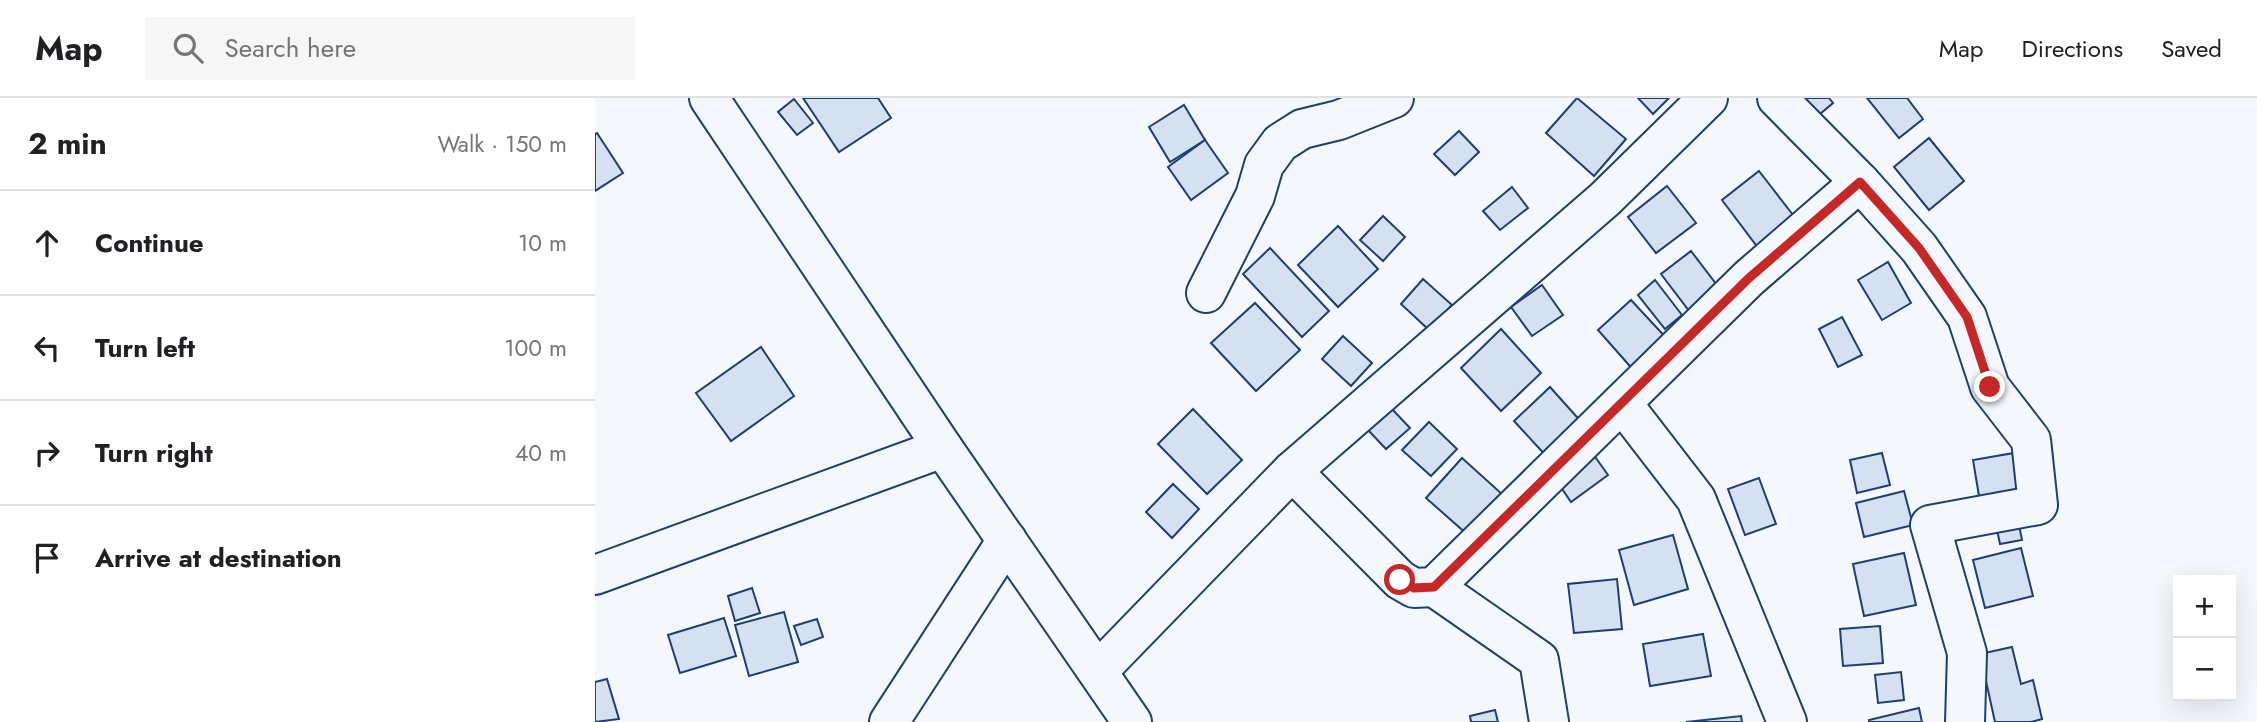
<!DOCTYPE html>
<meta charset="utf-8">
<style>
body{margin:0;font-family:Jost,sans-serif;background:#f6f6f6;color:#202124}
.controls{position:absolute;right:21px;bottom:21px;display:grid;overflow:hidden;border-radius:0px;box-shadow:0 7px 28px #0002}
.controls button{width:63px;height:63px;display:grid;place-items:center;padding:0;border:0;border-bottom:2px solid #e0e0e0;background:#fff;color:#202124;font:35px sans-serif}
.stop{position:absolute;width:21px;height:21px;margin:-16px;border:5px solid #c62828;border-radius:50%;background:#fff}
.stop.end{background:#c62828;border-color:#fff;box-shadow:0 2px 7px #0008}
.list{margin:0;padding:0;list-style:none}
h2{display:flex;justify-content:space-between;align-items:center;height:91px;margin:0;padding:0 28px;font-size:30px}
h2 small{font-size:23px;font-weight:400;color:#757577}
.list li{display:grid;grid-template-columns:46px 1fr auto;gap:21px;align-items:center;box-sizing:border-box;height:105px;padding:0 28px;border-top:2px solid #e0e0e0}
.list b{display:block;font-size:26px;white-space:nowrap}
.list em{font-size:23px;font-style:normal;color:#757577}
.icon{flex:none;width:38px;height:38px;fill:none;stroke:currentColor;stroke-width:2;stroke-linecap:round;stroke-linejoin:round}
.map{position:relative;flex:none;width:1662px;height:624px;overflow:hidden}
header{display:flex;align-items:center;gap:42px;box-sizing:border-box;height:98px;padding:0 35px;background:#fff;border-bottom:2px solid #e0e0e0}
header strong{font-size:33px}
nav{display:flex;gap:38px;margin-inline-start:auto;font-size:24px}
.search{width:490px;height:63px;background:#f6f6f6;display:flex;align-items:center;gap:18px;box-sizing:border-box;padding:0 24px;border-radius:0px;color:#757577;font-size:26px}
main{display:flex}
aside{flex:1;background:#fff}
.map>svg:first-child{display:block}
.building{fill:#d5e0f0;stroke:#1d3f73;stroke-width:2}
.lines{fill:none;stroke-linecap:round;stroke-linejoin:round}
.minor-casing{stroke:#1d3f73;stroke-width:42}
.minor{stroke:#f4f7fb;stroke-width:38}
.route{stroke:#c62828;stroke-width:9}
</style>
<header>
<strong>Map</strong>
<div class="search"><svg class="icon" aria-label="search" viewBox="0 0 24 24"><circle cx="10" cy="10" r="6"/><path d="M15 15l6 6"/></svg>Search here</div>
<nav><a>Map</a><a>Directions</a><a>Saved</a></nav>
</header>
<main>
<aside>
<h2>2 min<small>Walk · 150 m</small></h2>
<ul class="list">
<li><svg class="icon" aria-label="ahead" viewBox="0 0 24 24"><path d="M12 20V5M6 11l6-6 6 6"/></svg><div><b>Continue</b></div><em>10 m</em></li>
<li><svg class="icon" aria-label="left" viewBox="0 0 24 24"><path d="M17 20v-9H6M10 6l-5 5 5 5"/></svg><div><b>Turn left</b></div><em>100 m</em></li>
<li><svg class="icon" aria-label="right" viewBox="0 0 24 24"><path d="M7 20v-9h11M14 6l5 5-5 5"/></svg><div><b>Turn right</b></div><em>40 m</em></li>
<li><svg class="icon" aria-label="arrive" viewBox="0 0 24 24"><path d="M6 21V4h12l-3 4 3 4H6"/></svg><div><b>Arrive at destination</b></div></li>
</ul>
</aside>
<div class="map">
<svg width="1662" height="624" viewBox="0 0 1662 624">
<rect width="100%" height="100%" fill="#f4f7fb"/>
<g class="building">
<polygon points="208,0 283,0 296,20 244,54"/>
<polygon points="982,0 1031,41 999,78 951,35"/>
<polygon points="1043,0 1074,0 1058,16"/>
<polygon points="1190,0 1234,0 1238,5 1213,26"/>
<polygon points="1272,0 1312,0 1328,21 1304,40"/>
<polygon points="199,1 218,25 202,37 183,14"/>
<polygon points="589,7 610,42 575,64 554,29"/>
<polygon points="864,33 884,54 860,77 839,56"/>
<polygon points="2,35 28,75 0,93 0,36"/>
<polygon points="1334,40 1369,83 1334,112 1299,69"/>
<polygon points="610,42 633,75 596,102 573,69"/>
<polygon points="1164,73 1205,126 1167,155 1127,102"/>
<polygon points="1072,88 1101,125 1061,155 1033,119"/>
<polygon points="917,89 933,110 905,132 888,113"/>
<polygon points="788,118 810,139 788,163 765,142"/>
<polygon points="743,128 783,171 743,209 703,167"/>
<polygon points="675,150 734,213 707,239 648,176"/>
<polygon points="1096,153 1128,195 1098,218 1066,176"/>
<polygon points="1293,164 1316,205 1287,222 1263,182"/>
<polygon points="828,181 857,207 834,232 806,206"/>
<polygon points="1060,182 1087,217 1070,231 1043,197"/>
<polygon points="947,187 968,217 937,238 916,209"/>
<polygon points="1036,202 1075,244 1041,275 1003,232"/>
<polygon points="660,205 705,252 661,293 616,245"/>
<polygon points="1247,219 1267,257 1243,269 1224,231"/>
<polygon points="906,231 946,275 906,313 866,270"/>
<polygon points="748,238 777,265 756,288 727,261"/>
<polygon points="166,249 199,298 136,343 101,295"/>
<polygon points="955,289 989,327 953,360 919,323"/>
<polygon points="796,310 815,330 791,351 773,332"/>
<polygon points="598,311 647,362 612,396 563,346"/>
<polygon points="834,324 862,351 836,378 807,352"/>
<polygon points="1287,355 1295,387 1262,395 1255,362"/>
<polygon points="1419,355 1426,396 1385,404 1378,362"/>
<polygon points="998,356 1013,377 976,404 961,382"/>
<polygon points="867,360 908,397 873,437 831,400"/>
<polygon points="1164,380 1181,426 1150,437 1133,391"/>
<polygon points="578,386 604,411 577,440 551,414"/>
<polygon points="1309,393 1318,427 1269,439 1261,405"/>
<polygon points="1422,417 1427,442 1405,446 1400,422"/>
<polygon points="1078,437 1093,491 1039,507 1024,452"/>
<polygon points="1426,450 1438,498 1390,510 1378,462"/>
<polygon points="1309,455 1321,507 1269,518 1258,466"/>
<polygon points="1022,481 1027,531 979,535 973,486"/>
<polygon points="157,490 165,515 140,523 133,498"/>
<polygon points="189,514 203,564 154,578 140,527"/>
<polygon points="129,520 141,558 85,575 73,537"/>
<polygon points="222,521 228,539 206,547 199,528"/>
<polygon points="1285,528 1288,565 1248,568 1245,531"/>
<polygon points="1108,536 1116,578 1055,588 1048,546"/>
<polygon points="1417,549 1426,586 1438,582 1447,621 1436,624 1400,624 1385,556"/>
<polygon points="1306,574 1309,602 1283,605 1280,577"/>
<polygon points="12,581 24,621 0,624 0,584"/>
<polygon points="1324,610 1327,624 1274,624 1274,622"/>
<polygon points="900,612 903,624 876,624 875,618"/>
<polygon points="1146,618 1147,624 1091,624"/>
</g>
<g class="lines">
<defs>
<g id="minor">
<polyline points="114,0 348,350 537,624"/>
<polyline points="1182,0 1265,84 1324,150 1372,219 1395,289 1436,342 1443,407 1335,427 1372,555 1370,624"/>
<polyline points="611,195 660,98 669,67 685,45 707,31 744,22 799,0"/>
<polyline points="1027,305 1101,401 1192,624"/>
<polyline points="697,373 805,482 819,490 839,489 1154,180 1265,84"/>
<polyline points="0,477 348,350"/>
<polyline points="839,489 944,562 954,624"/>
<polyline points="503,573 697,373 1010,101 1113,0"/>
<polyline points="294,624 412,442"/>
</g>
</defs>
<use href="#minor" class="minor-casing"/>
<use href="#minor" class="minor"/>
</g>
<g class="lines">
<polyline class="route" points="805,482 819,490 839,489 1154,180 1265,84 1324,150 1372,219 1395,289"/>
</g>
</svg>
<div class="controls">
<button>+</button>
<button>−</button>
</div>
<div class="stop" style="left:805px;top:482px"></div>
<div class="stop end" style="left:1395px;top:289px"></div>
</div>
</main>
